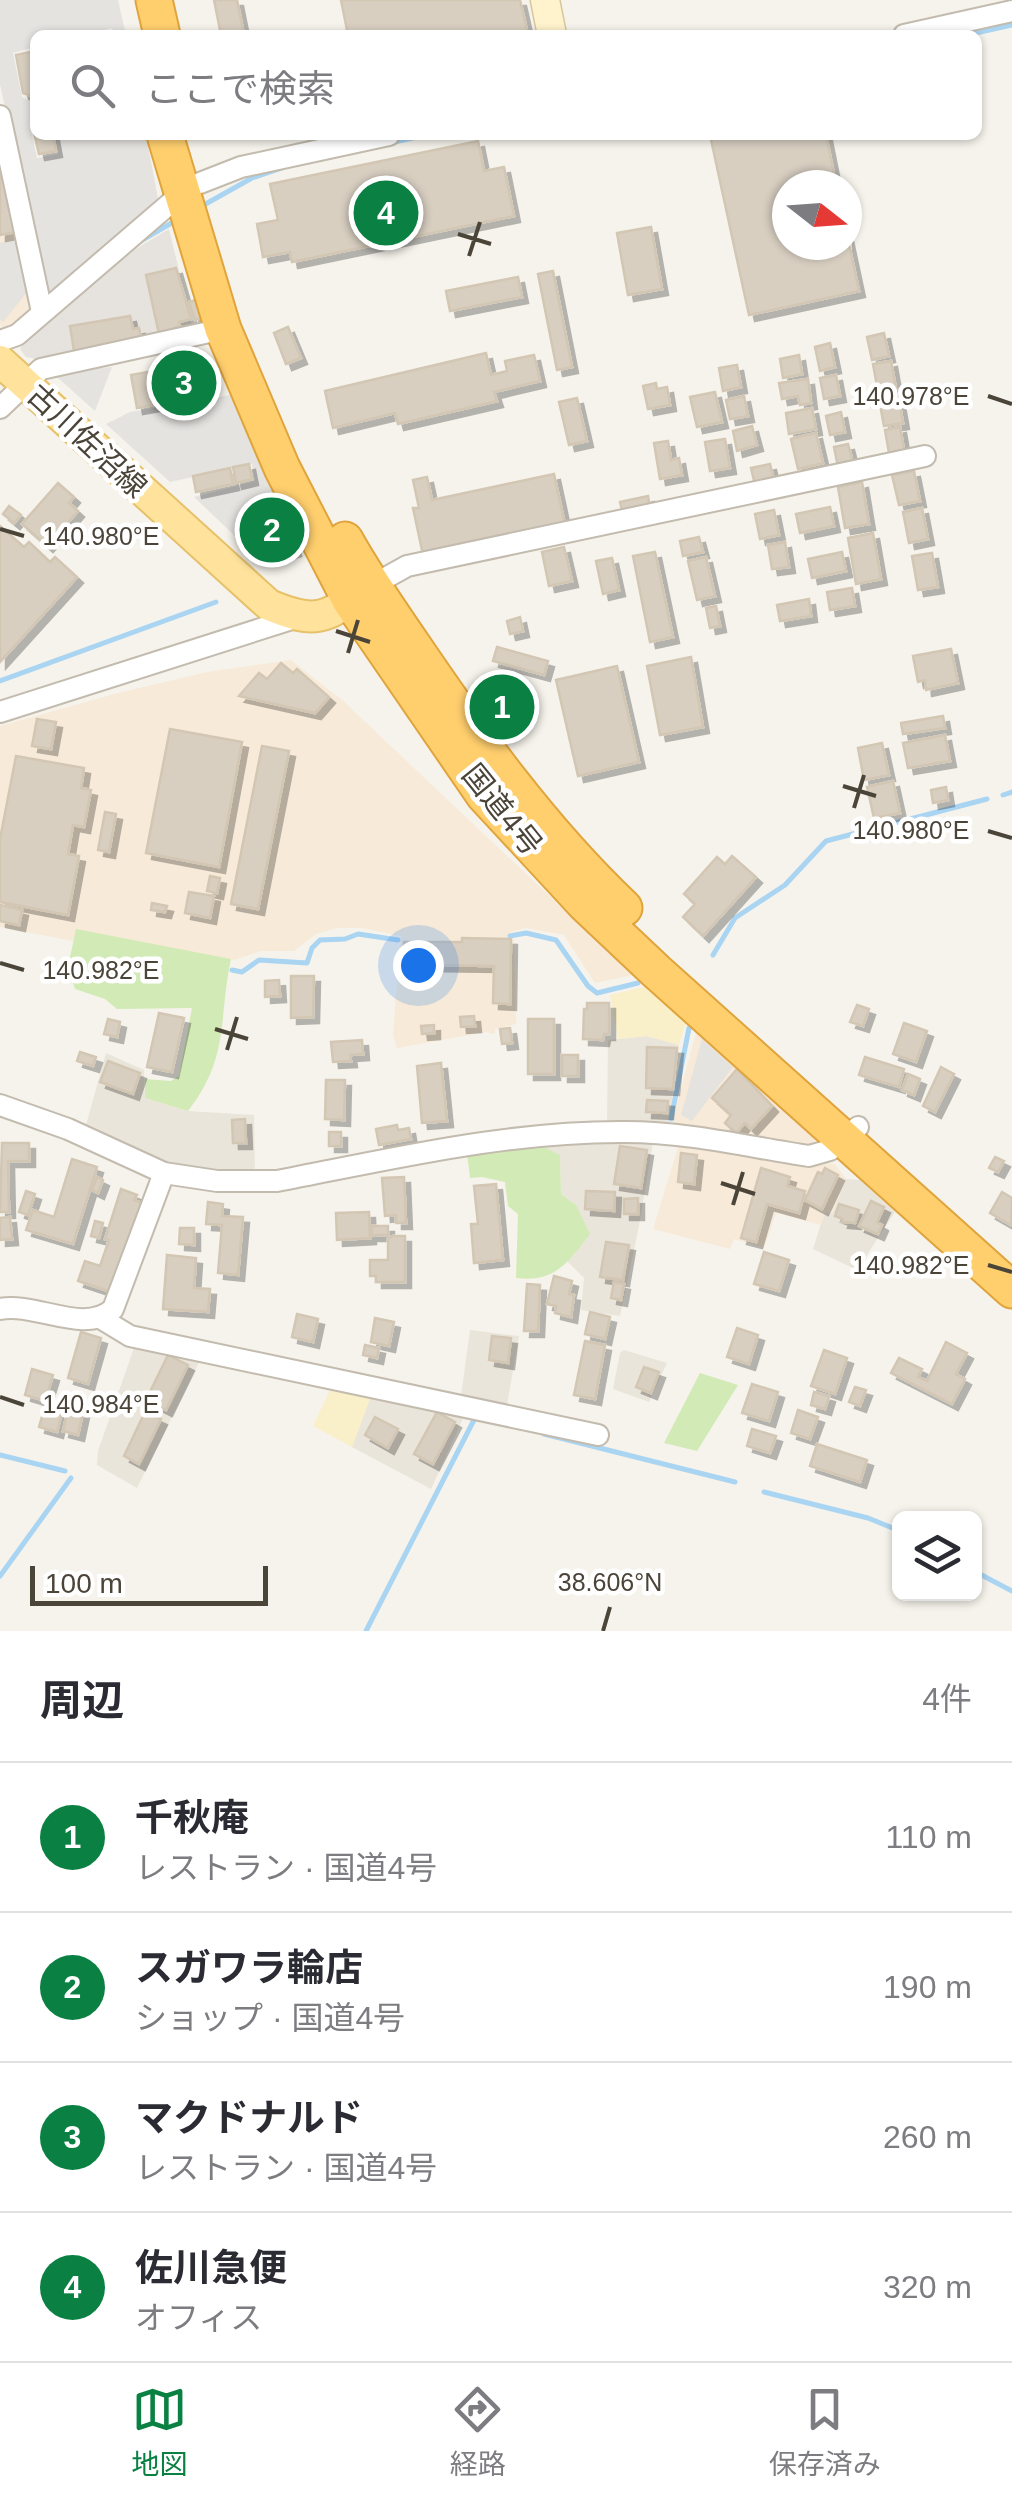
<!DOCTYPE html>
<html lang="ja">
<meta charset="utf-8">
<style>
body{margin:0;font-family:Arial,"Noto Sans JP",sans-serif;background:#f7f7f7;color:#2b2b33}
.controls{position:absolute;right:30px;bottom:30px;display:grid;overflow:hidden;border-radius:15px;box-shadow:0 2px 8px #0004}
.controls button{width:90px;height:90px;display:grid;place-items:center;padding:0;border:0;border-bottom:2px solid #e1e1e2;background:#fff;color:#2b2b33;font:50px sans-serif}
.compass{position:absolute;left:772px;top:170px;width:90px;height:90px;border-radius:50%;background:#fff;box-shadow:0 2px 8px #0004;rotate:107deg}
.scale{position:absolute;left:30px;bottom:25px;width:238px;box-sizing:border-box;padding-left:10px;border:5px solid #4b4439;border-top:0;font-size:28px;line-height:35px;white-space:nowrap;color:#4b4439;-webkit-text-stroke:8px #fff;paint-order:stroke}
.you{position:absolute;left:418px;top:965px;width:35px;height:35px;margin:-25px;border:8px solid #fff;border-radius:50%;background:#1a73e8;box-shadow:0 0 0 15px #1a73e833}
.badge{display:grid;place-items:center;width:65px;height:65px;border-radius:50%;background:#0b8043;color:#fff;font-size:32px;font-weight:700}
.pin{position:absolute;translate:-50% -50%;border:5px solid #fff;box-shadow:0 2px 10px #0006}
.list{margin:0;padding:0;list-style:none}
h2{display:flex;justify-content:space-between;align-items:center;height:130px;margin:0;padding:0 40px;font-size:42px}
h2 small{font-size:32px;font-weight:400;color:#7c7c81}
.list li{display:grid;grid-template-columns:65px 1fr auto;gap:30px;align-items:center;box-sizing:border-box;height:150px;padding:0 40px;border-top:2px solid #e1e1e2}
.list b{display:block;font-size:38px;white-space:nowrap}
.list p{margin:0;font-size:32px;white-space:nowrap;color:#7c7c81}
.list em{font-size:32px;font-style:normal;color:#7c7c81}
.icon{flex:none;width:55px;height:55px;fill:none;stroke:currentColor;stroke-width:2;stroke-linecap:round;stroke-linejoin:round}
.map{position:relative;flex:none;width:1012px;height:1631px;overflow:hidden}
.search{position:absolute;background:#fff;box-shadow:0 2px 8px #0004;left:30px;right:30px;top:30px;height:110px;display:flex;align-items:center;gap:25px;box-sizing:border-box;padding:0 35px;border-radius:15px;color:#7c7c81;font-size:38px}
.sheet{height:730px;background:#fff}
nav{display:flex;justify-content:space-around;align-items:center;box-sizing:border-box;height:140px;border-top:2px solid #e1e1e2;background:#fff;font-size:28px;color:#7c7c81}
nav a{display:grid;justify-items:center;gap:5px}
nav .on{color:#0b8043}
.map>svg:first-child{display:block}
.residential{fill:#eae5da}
.commercial{fill:#f7ead8}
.industrial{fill:#e6e2dd}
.green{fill:#d2eab5}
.sand{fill:#f9efc9}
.parking{fill:#e5e3e0}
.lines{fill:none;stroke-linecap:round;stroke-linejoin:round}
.stream{stroke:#a9d4f2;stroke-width:5}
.building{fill:#d8cfc1;stroke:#d3c7b4;stroke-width:2.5;filter:url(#shadow)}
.street-casing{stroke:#c2bbae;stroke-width:24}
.secondary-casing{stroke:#d6c79b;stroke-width:31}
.primary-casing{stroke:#e6c16a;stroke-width:34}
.highway-casing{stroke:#e0a43c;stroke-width:39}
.street{stroke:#fff;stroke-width:20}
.secondary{stroke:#fff3cd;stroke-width:28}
.primary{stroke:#ffe39c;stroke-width:30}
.highway{stroke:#ffcf6e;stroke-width:35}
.ticks{fill:none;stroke:#4b4439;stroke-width:4}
.labels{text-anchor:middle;stroke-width:9;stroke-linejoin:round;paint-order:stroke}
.street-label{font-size:30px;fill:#4b4439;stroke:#fff}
.ticks-label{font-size:25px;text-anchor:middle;fill:#4b4439;stroke:#fff;stroke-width:9;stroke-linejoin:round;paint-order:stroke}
</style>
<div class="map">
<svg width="1012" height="1631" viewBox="0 0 1012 1631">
<defs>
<filter id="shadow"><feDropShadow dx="6" dy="6" stdDeviation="0" flood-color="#0004"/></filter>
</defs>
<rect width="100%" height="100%" fill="#f6f3ec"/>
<g class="residential">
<polygon points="647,1036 679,1045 669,1123 607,1123 608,1040"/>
<polygon points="106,1053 144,1070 145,1098 188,1111 254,1115 255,1176 163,1163 86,1125"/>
<polygon points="653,1142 639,1226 620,1316 581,1310 584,1278 567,1261 575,1254 576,1205 561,1194 560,1156 542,1146"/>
<polygon points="846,1179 860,1180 895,1212 857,1270 813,1249 825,1211 832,1213"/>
<polygon points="470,1330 519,1336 507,1405 461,1396"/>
<polygon points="135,1345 201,1358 137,1488 97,1465 98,1451"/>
<polygon points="624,1350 667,1363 649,1402 613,1389 620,1353"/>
<polygon points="371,1396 465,1414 431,1489 352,1447"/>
</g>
<g class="commercial">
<polygon points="0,143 35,312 13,331 5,330 0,325"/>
<polygon points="291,660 342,700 633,975 595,983 564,935 526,928 511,932 509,937 514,940 516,1024 495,1029 495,1034 486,1032 397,1048 393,1035 401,936 362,928 337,928 316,934 294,951 261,951 235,960 77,930 73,941 0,927 0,726 118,693 207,672"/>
<polygon points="697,1029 816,1139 810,1146 672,1123"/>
<polygon points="679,1144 835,1164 846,1179 832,1214 825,1212 821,1225 776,1213 764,1248 734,1239 730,1249 653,1229"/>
</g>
<polygon class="industrial" points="169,229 193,329 51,362 26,357 20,349 25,341 134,250"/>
<g class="green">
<path d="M76,929L231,959C218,1020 230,1057 188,1111L145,1098V1079L171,1081L179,1076L192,1008L117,1009L105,999L75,989L68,967Z"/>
<path d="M542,1146L560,1155L561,1194L576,1205L590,1234C568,1263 554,1283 516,1278L518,1214L508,1206L505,1182L482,1177L470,1178L467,1153Z"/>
<polygon points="700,1373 738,1385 697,1451 664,1443"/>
</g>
<g class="sand">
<polygon points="644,987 686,1021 679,1045 647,1036 618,1039 610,995"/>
<polygon points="331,1388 371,1396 352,1447 313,1426"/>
</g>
<g class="parking">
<polygon points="0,0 118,0 126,35 114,35 112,28 85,35 35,35 35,47 13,53 22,97 35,104 35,125 30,126 37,158 58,154 54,135 146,135 159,204 46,303 0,84"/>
<polygon points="16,240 28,291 3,322 0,319 0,243"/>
<polygon points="112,367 95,411 57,377 59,372"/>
<polygon points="236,394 260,462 281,503 252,512 263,559 255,555 194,497 255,481 252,464 170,482 106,424 130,412"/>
<polygon points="702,1039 733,1067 692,1121 681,1115"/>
</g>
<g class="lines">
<g class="stream">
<polyline points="967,35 1012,25"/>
<polyline points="390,143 426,135"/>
<polyline points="202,206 252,178 282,168"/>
<polyline points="137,243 175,221"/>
<polyline points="0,681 216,602"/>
<polyline points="1003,795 1012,792"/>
<polyline points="510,936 526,933 556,940 588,986 597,993 638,983"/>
<polyline points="713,955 735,918 785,885 826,841 987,799"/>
<polyline points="232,970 242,972 259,960 307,963 312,948 320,940 345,939 358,934 398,940"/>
<polyline points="671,1119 689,1028"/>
<polyline points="544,1434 735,1482"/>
<polyline points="0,1455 65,1471"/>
<polyline points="764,1492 868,1518 900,1531"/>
<polyline points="974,1571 1012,1591"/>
<polyline points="0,1576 71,1478"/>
<polyline points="366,1631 476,1416"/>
</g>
</g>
<g class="building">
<polygon points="214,0 237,0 244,35 221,35"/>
<polygon points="341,0 520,0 528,35 348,35"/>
<polygon points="35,51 35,97 23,93 16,55"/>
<polygon points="35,128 35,135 53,135 56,151 39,154 33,129"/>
<polygon points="710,135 826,135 836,185 787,185 787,245 847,245 847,235 859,291 749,315"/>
<polygon points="478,141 484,171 504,167 514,216 292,262 290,252 263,257 257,224 278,220 270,184"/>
<polygon points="0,155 15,232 0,235"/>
<polygon points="651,227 662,289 628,295 617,233"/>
<polygon points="176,268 191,319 179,322 180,326 159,334 146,275"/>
<polygon points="553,271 572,367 557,370 538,274"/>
<polygon points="518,277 522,297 450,311 446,291"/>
<polygon points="199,299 205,317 195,320 189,302"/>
<polygon points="130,316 133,329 139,328 141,339 74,351 70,326"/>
<polygon points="288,327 301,358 286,364 274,333"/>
<polygon points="884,333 889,356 872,360 867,337"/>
<polygon points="830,343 835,367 820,371 815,347"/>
<polygon points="486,353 491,375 507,371 505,361 534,355 540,381 494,392 497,401 398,424 395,413 333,428 325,391"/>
<polygon points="799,355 802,374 783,378 780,359"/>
<polygon points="891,361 896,389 878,392 873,364"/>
<polygon points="198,363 204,396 137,408 131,375"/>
<polygon points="737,365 741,387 723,391 719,368"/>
<polygon points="836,375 840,396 824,399 820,378"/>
<polygon points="808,379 811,403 800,405 798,396 782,399 779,383"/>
<polygon points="656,383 657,389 667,387 670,405 648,409 643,386"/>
<polygon points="715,392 722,422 697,427 690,397"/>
<polygon points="898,395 903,423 884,426 879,399"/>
<polygon points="744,396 748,416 730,419 726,400"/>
<polygon points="577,398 587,441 569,445 559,402"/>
<polygon points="812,408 816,429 789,434 786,413"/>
<polygon points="841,412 845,432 830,435 826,416"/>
<polygon points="752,426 757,445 737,451 733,431"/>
<polygon points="900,427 904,450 889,453 885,430"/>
<polygon points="816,433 823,463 798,469 791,439"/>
<polygon points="725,439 730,468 710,471 705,442"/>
<polygon points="668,441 671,460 679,458 682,475 660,479 654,443"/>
<polygon points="848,444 853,463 838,467 834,447"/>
<polygon points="249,464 252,479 236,483 233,467"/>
<polygon points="770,464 774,480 755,485 751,468"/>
<polygon points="230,468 233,484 196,492 193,476"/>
<polygon points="914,471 920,501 899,505 892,475"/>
<polygon points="554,474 565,525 423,555 413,508 419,508 413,480 427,477 432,500"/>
<polygon points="862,482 869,524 845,528 838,487"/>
<polygon points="58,483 74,497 69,503 78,511 47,546 22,524"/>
<polygon points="648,496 650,508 623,514 620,502"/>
<polygon points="283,505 295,550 266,558 255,512"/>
<polygon points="9,506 21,515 14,523 3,514"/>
<polygon points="830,507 834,526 800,533 796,514"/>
<polygon points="922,508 928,539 909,543 903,512"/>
<polygon points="774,510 779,535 760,539 755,514"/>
<polygon points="0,526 24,547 29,542 50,562 55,557 77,577 0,662"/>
<polygon points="873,533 881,579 856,584 848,538"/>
<polygon points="699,537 703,552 683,556 680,541"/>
<polygon points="785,542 789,567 772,569 768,545"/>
<polygon points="564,547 572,581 549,586 542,552"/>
<polygon points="655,552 673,637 650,642 633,556"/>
<polygon points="842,552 846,571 812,578 808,559"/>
<polygon points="932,553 938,587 918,590 912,556"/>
<polygon points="706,557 715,596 697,600 688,561"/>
<polygon points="612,558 619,590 603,594 596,561"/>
<polygon points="852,588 855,606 830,610 827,592"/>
<polygon points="809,599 811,616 780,621 777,605"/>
<polygon points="716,606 720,626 710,628 706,608"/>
<polygon points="520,617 523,631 510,634 507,621"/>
<polygon points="497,647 548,661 544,675 493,661"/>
<polygon points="951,649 958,683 926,690 925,680 918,682 913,656"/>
<polygon points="691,657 703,727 660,735 647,666"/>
<polygon points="281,663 293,673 297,669 329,697 315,713 239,696 259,673 267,679"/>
<polygon points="617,666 639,762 578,776 556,680"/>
<polygon points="502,691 522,719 506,731 486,703"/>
<polygon points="943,716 945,728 903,734 901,723"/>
<polygon points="37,719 56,722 51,749 32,746"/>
<polygon points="170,729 242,742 219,867 146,853"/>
<polygon points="945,735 950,761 908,768 903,743"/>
<polygon points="882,743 889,775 864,780 858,748"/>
<polygon points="262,746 289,751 258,909 231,904"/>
<polygon points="16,756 84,768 81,788 91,790 84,827 73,825 68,854 79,856 68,915 0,902 0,839"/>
<polygon points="893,781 900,813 874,818 867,787"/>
<polygon points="946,787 948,800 933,803 931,790"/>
<polygon points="105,812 116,814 109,852 98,850"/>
<polygon points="732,856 756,877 703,936 683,917 695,904 684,894 717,857 725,864"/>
<polygon points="210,876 220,878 217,893 207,891"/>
<polygon points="189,892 214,896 210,918 185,913"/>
<polygon points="152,903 167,906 165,912 151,910"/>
<polygon points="0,905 22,910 19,925 0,921"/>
<polygon points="462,938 511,939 510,1004 493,1003 494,966 420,965 420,961 404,961 404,942 462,942"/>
<polygon points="291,976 314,976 313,1017 291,1018"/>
<polygon points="279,980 280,996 265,997 265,981"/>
<polygon points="587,1003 609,1003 609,1034 604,1034 603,1040 583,1039 584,1009 587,1009"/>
<polygon points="857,1005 869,1009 863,1026 850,1022"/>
<polygon points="159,1013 184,1018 172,1072 147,1067"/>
<polygon points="474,1016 475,1026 461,1027 460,1017"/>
<polygon points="108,1019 120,1022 117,1037 104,1034"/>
<rect x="528" y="1019" width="26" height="55"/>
<polygon points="904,1023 927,1031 916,1062 893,1054"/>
<polygon points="434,1025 434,1033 422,1034 421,1026"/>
<polygon points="510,1028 512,1043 502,1044 500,1029"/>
<polygon points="362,1040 363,1054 350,1055 351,1061 333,1062 331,1042"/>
<polygon points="647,1047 677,1048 673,1089 646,1088"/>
<polygon points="80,1052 96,1057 93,1066 77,1061"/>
<rect x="562" y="1055" width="16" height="21"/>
<polygon points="865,1057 904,1069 899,1087 859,1075"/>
<polygon points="108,1061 140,1073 133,1094 100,1082"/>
<polygon points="441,1063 447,1121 422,1123 417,1066"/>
<polygon points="941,1067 954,1074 935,1112 923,1106"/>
<polygon points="737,1069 772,1106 751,1129 745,1123 736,1133 725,1123 731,1115 712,1098"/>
<polygon points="908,1074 920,1079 914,1095 902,1090"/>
<polygon points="326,1080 345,1080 344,1120 325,1119"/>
<polygon points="647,1100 668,1101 667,1113 646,1112"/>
<polygon points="245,1119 246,1143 233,1143 232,1120"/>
<polygon points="397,1125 398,1130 409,1128 411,1139 379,1145 376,1129"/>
<rect x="329" y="1132" width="12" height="14"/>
<polygon points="2,1143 29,1143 29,1161 8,1161 9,1212 0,1212"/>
<polygon points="620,1146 647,1150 641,1188 614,1184"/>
<polygon points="681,1153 697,1155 694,1184 678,1182"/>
<polygon points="995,1157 1004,1161 998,1172 989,1168"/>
<polygon points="72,1159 97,1167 73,1244 26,1230 33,1210 54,1217"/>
<polygon points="761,1168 790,1177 787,1186 805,1191 799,1213 767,1204 756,1242 741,1238"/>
<polygon points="825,1168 838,1175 822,1209 805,1200 818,1172 822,1174"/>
<polygon points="97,1177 103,1180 98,1193 92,1190"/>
<polygon points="404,1177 406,1223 396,1223 396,1215 385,1216 382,1178"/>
<polygon points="496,1184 503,1260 474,1263 471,1224 478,1224 474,1186"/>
<polygon points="121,1189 137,1195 134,1200 141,1203 111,1292 78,1281 85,1261 100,1266 109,1240 105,1239"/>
<polygon points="26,1191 35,1194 28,1215 19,1212"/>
<polygon points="586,1191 615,1192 614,1211 585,1209"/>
<polygon points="1002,1192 1012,1198 1011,1225 990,1213"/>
<polygon points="638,1198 638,1214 624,1214 624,1199"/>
<polygon points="871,1201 884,1207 877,1222 882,1225 878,1234 859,1226"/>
<polygon points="208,1202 223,1204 222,1216 243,1217 238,1275 218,1273 222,1225 206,1224"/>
<polygon points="839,1204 859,1210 855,1223 842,1222 843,1219 835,1216"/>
<polygon points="369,1212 370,1238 337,1240 336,1213"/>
<polygon points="10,1217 12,1239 0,1240 0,1218"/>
<polygon points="95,1221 103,1223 99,1238 91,1236"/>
<rect x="372" y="1226" width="16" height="9"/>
<polygon points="180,1228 194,1228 194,1245 179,1244"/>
<polygon points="393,1236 405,1236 405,1282 376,1282 376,1276 370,1276 370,1260 388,1260 388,1239"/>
<polygon points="606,1242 629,1245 623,1280 600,1277"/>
<polygon points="764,1252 789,1260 779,1291 754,1284"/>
<polygon points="167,1255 196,1258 194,1288 210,1289 208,1312 163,1309"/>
<polygon points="554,1276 572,1281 569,1294 574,1295 571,1317 555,1313 556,1306 547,1304"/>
<polygon points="614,1282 624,1284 621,1300 611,1298"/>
<polygon points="527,1284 540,1285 538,1331 524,1331"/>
<polygon points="590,1312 610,1317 605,1339 585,1334"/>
<polygon points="297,1314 318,1319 313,1342 292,1337"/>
<polygon points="375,1318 394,1322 389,1346 371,1342"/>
<polygon points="737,1328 758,1335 749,1364 727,1357"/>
<polygon points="81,1332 101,1338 88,1384 68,1378"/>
<polygon points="492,1336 511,1338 508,1363 489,1360"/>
<polygon points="585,1341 605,1345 595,1399 574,1395"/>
<polygon points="946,1342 967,1353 956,1374 965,1379 952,1404 891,1373 899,1358 922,1369 918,1377 927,1381"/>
<polygon points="365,1345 379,1348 377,1358 363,1355"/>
<polygon points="824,1350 847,1358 835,1394 811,1386"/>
<polygon points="168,1355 188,1365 166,1410 146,1400"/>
<polygon points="644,1367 659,1372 651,1393 636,1387"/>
<polygon points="32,1369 53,1375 45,1401 25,1395"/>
<polygon points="752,1384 778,1392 769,1421 742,1413"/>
<polygon points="855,1387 866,1390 860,1406 849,1402"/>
<polygon points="814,1392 829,1396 825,1409 811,1405"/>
<polygon points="45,1407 62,1412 57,1432 39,1427"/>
<polygon points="68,1409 83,1412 78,1435 63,1431"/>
<polygon points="798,1410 818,1417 810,1439 791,1433"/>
<polygon points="145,1412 161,1419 139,1464 124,1456"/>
<polygon points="437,1412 455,1422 433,1464 414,1454"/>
<polygon points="375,1417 398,1429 388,1448 365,1435"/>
<polygon points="752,1429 776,1436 770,1453 747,1446"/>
<polygon points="817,1444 867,1460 860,1482 810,1466"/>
</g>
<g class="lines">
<defs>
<g id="street">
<polyline points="904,35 1012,11"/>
<polyline points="0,116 42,312"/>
<polyline points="200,183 241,167 389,135"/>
<polyline points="0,341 17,335 181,194"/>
<polyline points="0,408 41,369 223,329"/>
<polyline points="371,586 407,566 925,456"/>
<polyline points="0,712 298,617"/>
<path d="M0,1105L68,1129L164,1173L217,1181H277C392,1159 508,1131 626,1132C687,1132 749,1147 809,1156L830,1150L858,1127"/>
<path d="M0,1309C36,1302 84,1335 113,1309L164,1173"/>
<polyline points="102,1319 130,1336 598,1435"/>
</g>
<polyline id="secondary" points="545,0 552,35"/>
<path id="primary" d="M0,361L269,605C319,626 326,617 368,588"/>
<g id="highway">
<polyline points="154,0 162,35"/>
<polyline points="165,135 223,329 282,468 350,600 484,795 585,904 656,971 1012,1290"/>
<path d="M345,540C365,576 388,609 412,644C475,737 542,830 624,908"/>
</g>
</defs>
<use href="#street" class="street-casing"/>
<use href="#secondary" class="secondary-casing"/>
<use href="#primary" class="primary-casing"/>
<use href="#highway" class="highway-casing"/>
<use href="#street" class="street"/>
<use href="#secondary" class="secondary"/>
<use href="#primary" class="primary"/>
<use href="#highway" class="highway"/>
</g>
<path class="ticks" d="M458,234L491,244M469,256L480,222M988,396L1012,404M0,529L24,536M336,631L370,642M348,653L358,620M843,786L876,796M854,808L864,775M988,831L1012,838M0,963L24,970M215,1029L248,1039M227,1050L237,1017M721,1183L755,1194M733,1205L743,1172M988,1265L1012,1272M0,1397L24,1405M603,1631L610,1607"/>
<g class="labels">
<g class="street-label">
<text transform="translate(87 441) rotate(43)" y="10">古川佐沼線</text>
<text transform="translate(502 810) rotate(51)" y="10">国道4号</text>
</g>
</g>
<g class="ticks-label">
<text x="911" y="405">140.978°E</text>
<text x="101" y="545">140.980°E</text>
<text x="911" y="839">140.980°E</text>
<text x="101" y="979">140.982°E</text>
<text x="911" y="1274">140.982°E</text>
<text x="101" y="1413">140.984°E</text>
<text x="610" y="1591">38.606°N</text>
</g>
</svg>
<div class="controls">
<button><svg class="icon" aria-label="layers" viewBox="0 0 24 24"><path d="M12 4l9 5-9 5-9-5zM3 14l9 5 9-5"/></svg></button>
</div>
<svg class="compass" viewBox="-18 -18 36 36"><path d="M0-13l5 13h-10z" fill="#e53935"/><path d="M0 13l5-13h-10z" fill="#7c7c81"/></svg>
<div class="scale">100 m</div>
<div class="you"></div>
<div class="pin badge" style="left:502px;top:707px">1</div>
<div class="pin badge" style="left:272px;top:530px">2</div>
<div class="pin badge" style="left:184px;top:383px">3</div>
<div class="pin badge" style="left:386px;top:213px">4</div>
<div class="search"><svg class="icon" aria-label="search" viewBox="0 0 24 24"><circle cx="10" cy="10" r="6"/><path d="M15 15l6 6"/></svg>ここで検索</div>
</div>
<section class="sheet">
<h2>周辺<small>4件</small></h2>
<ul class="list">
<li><span class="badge">1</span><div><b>千秋庵</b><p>レストラン · 国道4号</p></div><em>110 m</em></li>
<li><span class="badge">2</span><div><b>スガワラ輪店</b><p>ショップ · 国道4号</p></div><em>190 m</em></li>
<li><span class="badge">3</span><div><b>マクドナルド</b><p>レストラン · 国道4号</p></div><em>260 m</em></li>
<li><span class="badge">4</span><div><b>佐川急便</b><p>オフィス</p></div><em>320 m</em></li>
</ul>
</section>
<nav>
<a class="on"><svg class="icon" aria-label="map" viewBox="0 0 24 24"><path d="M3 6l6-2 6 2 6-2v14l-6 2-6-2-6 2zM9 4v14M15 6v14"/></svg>地図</a>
<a><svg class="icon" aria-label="directions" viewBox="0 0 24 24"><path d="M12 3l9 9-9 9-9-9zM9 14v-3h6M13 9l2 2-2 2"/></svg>経路</a>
<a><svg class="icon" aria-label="saved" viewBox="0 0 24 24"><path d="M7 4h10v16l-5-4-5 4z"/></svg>保存済み</a>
</nav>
